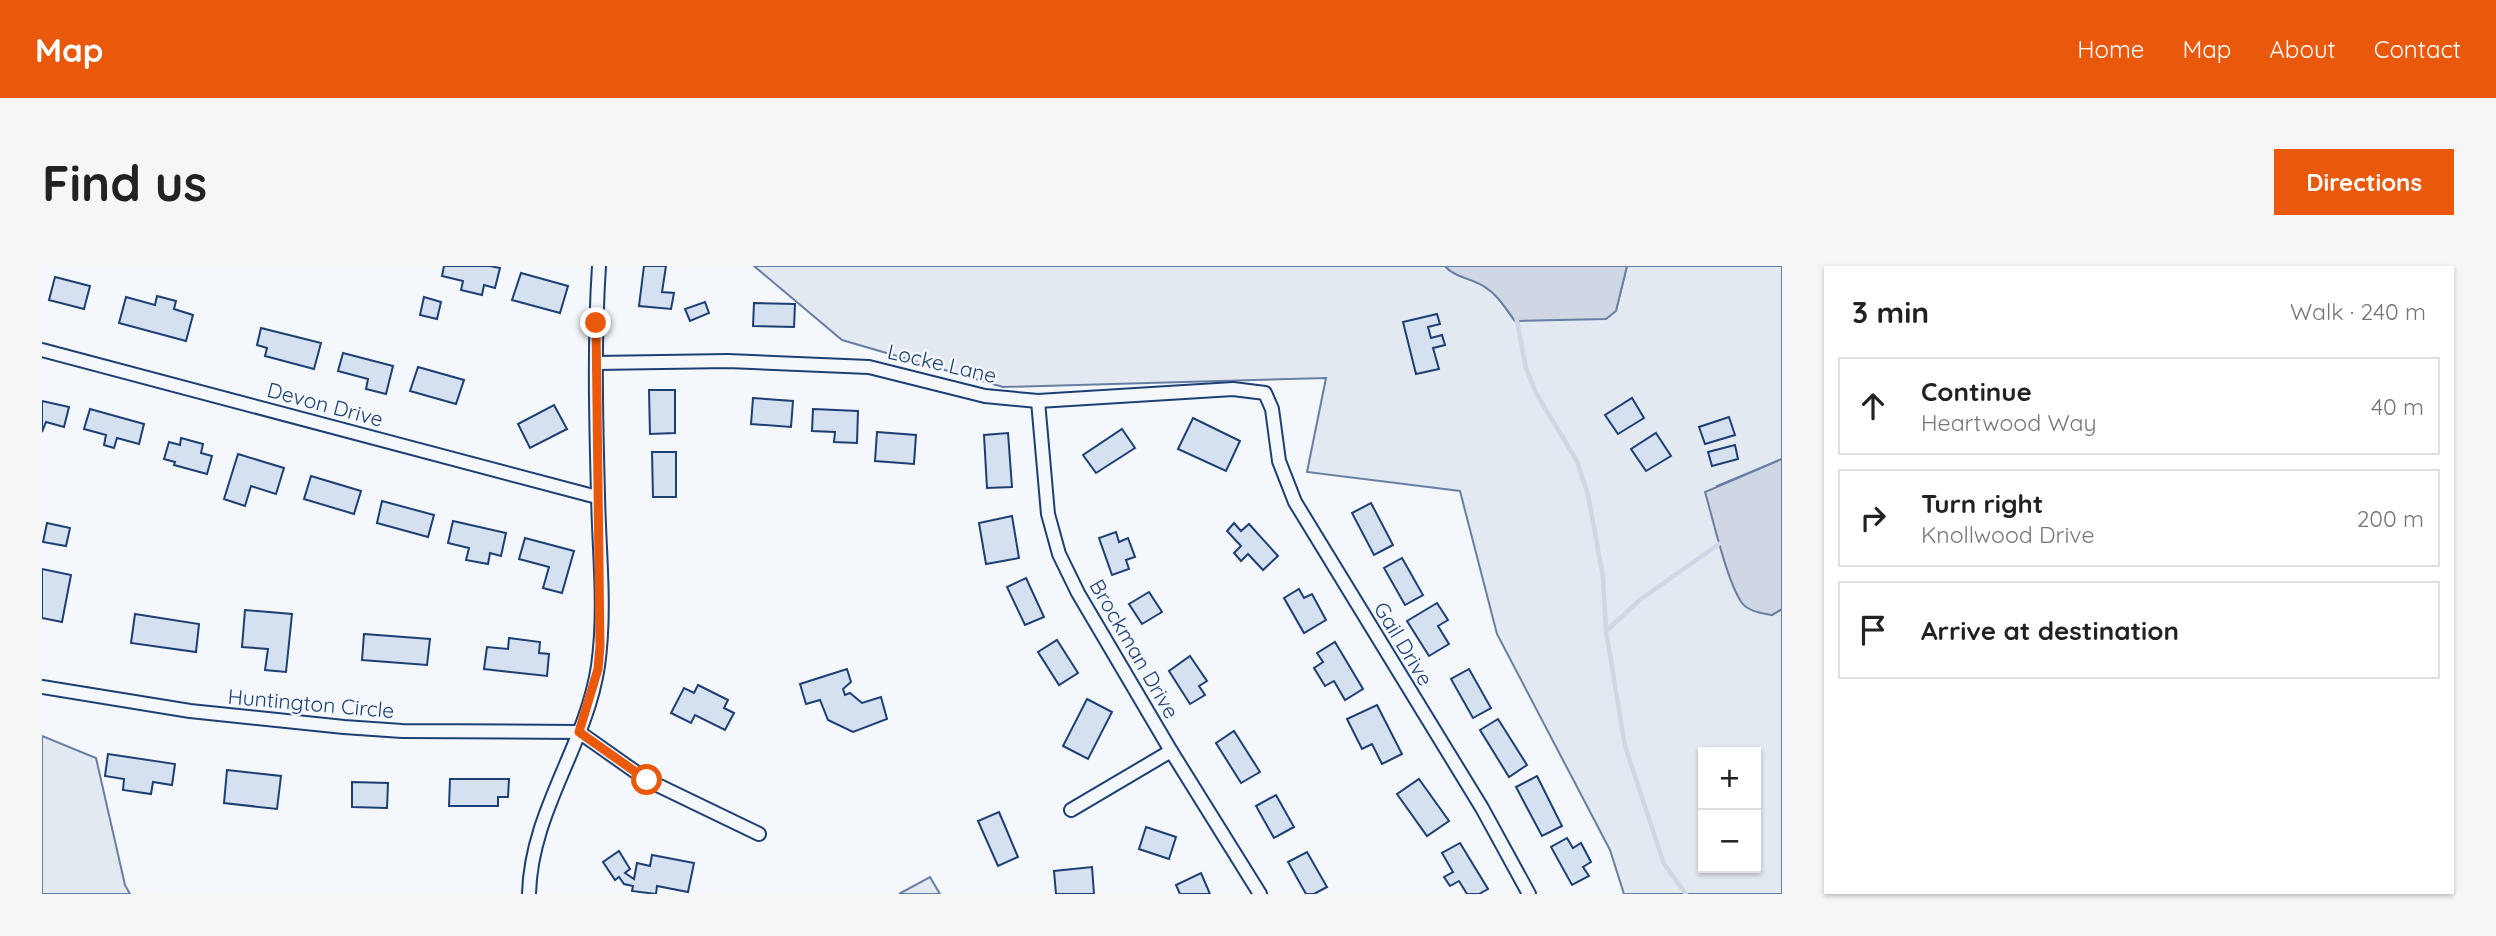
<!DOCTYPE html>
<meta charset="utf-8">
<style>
body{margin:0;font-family:Quicksand,sans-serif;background:#f6f6f6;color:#222}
.controls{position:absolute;right:21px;bottom:21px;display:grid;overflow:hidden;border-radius:0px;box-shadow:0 2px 5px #0004}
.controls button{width:63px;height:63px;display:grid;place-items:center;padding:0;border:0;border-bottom:2px solid #e0e0e0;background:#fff;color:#222;font:35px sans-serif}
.stop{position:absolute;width:21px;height:21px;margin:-16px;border:5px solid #ea580c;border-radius:50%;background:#fff}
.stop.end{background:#ea580c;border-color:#fff;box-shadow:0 2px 7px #0008}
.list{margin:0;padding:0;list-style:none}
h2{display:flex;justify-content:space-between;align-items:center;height:91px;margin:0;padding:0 28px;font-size:30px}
h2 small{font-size:23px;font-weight:400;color:#767676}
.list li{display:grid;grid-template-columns:46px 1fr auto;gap:21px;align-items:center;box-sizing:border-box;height:98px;margin:0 14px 14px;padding:0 14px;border:2px solid #e0e0e0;border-radius:0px}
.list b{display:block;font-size:26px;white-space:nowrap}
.list p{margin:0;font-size:23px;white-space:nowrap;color:#767676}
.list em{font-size:23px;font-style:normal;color:#767676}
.icon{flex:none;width:38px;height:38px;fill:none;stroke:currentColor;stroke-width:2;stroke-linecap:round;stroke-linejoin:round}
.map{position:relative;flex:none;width:1740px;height:628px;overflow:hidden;border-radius:0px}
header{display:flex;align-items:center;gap:42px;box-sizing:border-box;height:98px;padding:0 35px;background:#ea580c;color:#fff}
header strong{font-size:33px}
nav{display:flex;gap:38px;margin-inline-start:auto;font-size:24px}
.intro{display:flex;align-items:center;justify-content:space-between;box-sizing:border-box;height:168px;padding:0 42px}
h1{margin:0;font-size:49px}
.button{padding:18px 32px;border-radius:0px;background:#ea580c;color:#fff;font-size:24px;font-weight:700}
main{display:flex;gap:42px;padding:0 42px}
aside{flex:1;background:#fff;border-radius:0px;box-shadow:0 2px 5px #0004}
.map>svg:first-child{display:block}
.green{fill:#e3e9f0;stroke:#687fa3;stroke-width:2;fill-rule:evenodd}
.water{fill:#cfd7e4;stroke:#687fa3;stroke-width:2}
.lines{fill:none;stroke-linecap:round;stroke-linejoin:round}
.stream{stroke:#cfd7e4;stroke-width:4.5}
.building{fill:#d5e0f0;stroke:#1d3f73;stroke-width:2}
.minor-casing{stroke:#1d3f73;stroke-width:16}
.minor{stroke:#f4f7fb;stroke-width:12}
.route{stroke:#ea580c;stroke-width:9}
.labels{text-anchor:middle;stroke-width:5;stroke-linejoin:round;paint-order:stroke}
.street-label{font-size:21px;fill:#1d3f73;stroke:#f4f7fb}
</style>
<header>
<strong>Map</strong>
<nav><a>Home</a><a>Map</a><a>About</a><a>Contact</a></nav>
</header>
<div class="intro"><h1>Find us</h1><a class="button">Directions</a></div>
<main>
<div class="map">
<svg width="1740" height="628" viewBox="0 0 1740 628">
<rect width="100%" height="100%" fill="#f4f7fb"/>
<g class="green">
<path d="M712,0H1403C1413,12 1430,12 1443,21C1456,29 1464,43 1473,55L1574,44L1585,0H1740V193L1675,220L1730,349L1740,343V628H1582L1568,584L1455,368L1418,225L1265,206L1284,112L961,121L800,74ZM1661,486H1714V602H1661Z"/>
<polygon points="0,470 54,492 83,619 88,628 0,628"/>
<polygon points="888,611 898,628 857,628"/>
</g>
<g class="water">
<path d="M1403,0H1585L1574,45L1564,53L1473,55C1464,43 1456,29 1443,21C1430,12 1413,12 1403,0Z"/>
<path d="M1740,193V343L1730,349C1720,347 1707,346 1700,337C1685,316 1671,253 1663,226Z"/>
</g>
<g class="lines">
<g class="stream">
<polyline points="1474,50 1484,102 1494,127 1535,195 1546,229 1561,311 1564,365 1583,480 1622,598 1644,628"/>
<polyline points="1565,364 1599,333 1677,278"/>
</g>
</g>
<g class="building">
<polygon points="402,0 448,0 458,2 453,22 442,19 440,29 419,24 421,15 400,10"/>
<polygon points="602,0 624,0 620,26 632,27 629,43 597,40"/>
<polygon points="479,7 526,20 518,47 470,34"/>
<polygon points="13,11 48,20 42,43 7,34"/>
<polygon points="115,30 134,35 132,43 151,49 144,75 77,57 84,31 113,39"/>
<polygon points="382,31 399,36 395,53 378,49"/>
<polygon points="663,36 667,47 648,55 643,43"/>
<polygon points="712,37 753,38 752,61 711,60"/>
<polygon points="1395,48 1398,58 1386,61 1389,72 1400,69 1403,79 1391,82 1397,103 1374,108 1361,56"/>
<polygon points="219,62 279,77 272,103 223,90 225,82 215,79"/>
<polygon points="301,87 351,100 344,128 324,123 326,113 296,105"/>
<polygon points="376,101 422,114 414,138 368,125"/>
<polygon points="607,124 633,124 633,167 608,168"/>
<polygon points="711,132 751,135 749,161 709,158"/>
<polygon points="1590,132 1602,152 1576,168 1563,149"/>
<polygon points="0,135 27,141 22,161 4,156 0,166"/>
<polygon points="512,139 525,163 488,182 476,158"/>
<polygon points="48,143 102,158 97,178 75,172 72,182 62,179 64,169 42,163"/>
<polygon points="771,143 816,145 815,177 792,176 793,166 770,165"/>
<polygon points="1687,151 1693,169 1663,178 1657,161"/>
<polygon points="1151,152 1198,175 1184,205 1136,183"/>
<polygon points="1080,163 1093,182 1054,207 1041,189"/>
<polygon points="835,166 874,169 872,198 833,195"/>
<polygon points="966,167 970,221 945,222 942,169"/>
<polygon points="1614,167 1629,190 1604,205 1589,183"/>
<polygon points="139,172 161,178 159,187 170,190 165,208 132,199 133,196 122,193 127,176 138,179"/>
<polygon points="1693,179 1696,193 1670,200 1666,186"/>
<polygon points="610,186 634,186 634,231 611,231"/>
<polygon points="196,188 242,202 234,228 209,220 203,240 182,233"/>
<polygon points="269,210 319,225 312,248 262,233"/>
<polygon points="340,235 392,249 386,271 335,257"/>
<polygon points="1329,237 1351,279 1332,289 1310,247"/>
<polygon points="970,250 977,292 944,298 937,257"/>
<polygon points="411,255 464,267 459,290 448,287 446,298 424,294 427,282 406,277"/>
<polygon points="5,257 28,262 24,280 1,276"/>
<polygon points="1192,257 1199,265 1207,258 1236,290 1221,304 1206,288 1199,295 1192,287 1199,280 1185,265"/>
<polygon points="1074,266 1077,276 1086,272 1093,291 1084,294 1087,303 1070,309 1057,272"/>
<polygon points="483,272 532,285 520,327 501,322 507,301 477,293"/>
<polygon points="1360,292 1381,329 1363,339 1342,302"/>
<polygon points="0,303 29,309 20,356 0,352"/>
<polygon points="984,312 1002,351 983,359 965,321"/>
<polygon points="1257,323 1262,332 1270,328 1284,354 1262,367 1242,332"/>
<polygon points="1107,326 1120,346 1100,358 1087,338"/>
<polygon points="1395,337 1406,354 1396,360 1407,378 1387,390 1365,355"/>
<polygon points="203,344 250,348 244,406 223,404 226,383 200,381"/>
<polygon points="93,348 157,358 154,386 89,377"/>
<polygon points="322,368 388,373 385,399 320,394"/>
<polygon points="467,372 498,376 497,387 507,388 505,410 442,403 445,381 466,383"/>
<polygon points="1015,374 1036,407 1017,419 996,386"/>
<polygon points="1293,376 1321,423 1303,434 1292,415 1283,420 1272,402 1281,396 1275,387"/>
<polygon points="1148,390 1165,415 1157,420 1163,429 1148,438 1127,405"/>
<polygon points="805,403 809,416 801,423 803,429 808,427 820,437 839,431 845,453 811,466 786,454 778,434 764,438 758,418"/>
<polygon points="1427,403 1449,442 1431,452 1409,413"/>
<polygon points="656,419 686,434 682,442 692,447 683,464 653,449 649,457 629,447 642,422 652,427"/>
<polygon points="1045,433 1070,446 1046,493 1021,480"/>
<polygon points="1335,439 1360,488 1340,498 1330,478 1320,483 1305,453"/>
<polygon points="1456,453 1485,499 1467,511 1438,464"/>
<polygon points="1192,465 1218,506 1199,517 1174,477"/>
<polygon points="66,488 133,498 130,519 111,516 109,528 81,524 82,513 63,510"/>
<polygon points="185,504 239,510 235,543 182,537"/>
<polygon points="1495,510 1520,560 1500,570 1474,521"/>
<polygon points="408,513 467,513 466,531 456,531 456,540 407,540"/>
<polygon points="1377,513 1407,555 1385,570 1355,528"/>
<polygon points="310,516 346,517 345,542 310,541"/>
<polygon points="1234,529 1252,561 1232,572 1214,540"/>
<polygon points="957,546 976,591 956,600 936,555"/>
<polygon points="1104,561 1134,571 1127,593 1097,583"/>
<polygon points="1525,572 1531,582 1539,577 1549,596 1541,601 1547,610 1530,619 1509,581"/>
<polygon points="1418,577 1446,623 1437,628 1425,628 1417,615 1408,620 1402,611 1411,606 1400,587"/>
<polygon points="577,585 588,603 583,607 592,613 595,597 608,600 610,589 652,597 646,626 615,620 614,628 590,625 591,620 582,618 577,611 573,614 561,596"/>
<polygon points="1265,586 1285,621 1272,628 1264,628 1246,596"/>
<polygon points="1050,601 1052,628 1014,628 1012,605"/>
<polygon points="1159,607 1168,628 1138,628 1134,619"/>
</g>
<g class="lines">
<defs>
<g id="minor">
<polyline points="0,84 555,231"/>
<polyline points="554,97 686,95 827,101 943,130 996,135 1191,123 1223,127 1230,143 1237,195 1253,236 1440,542 1487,628"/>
<polyline points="996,135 1006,248 1017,288 1036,327 1129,485 1218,628"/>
<polyline points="0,421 148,445 302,461 360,465 537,466 605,514 717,568"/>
<polyline points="1029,544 1129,485"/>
<path d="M487,628C489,545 544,480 556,400C564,343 557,286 556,229C554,153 552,76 557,0"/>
</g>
</defs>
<use href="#minor" class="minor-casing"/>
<use href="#minor" class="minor"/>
</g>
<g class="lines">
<polyline class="route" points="554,57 558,380 556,403 537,466 605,514"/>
</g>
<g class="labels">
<g class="street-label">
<text transform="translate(900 98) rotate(13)" y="7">Locke Lane</text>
<text transform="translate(283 139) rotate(15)" y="7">Devon Drive</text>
<text transform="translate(1361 378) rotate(59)" y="7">Gail Drive</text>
<text transform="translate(1092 383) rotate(60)" y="7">Brockman Drive</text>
<text transform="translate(269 438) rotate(5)" y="7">Huntington Circle</text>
</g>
</g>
</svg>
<div class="controls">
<button>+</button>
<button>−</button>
</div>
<div class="stop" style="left:605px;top:514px"></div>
<div class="stop end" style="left:554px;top:57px"></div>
</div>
<aside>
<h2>3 min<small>Walk · 240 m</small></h2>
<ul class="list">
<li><svg class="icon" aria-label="ahead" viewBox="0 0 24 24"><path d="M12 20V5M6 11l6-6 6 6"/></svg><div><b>Continue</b><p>Heartwood Way</p></div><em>40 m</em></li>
<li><svg class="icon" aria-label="right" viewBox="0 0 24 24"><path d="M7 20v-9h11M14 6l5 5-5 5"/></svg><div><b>Turn right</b><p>Knollwood Drive</p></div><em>200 m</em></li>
<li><svg class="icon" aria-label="arrive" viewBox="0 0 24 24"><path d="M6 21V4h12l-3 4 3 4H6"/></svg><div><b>Arrive at destination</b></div></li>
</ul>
</aside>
</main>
